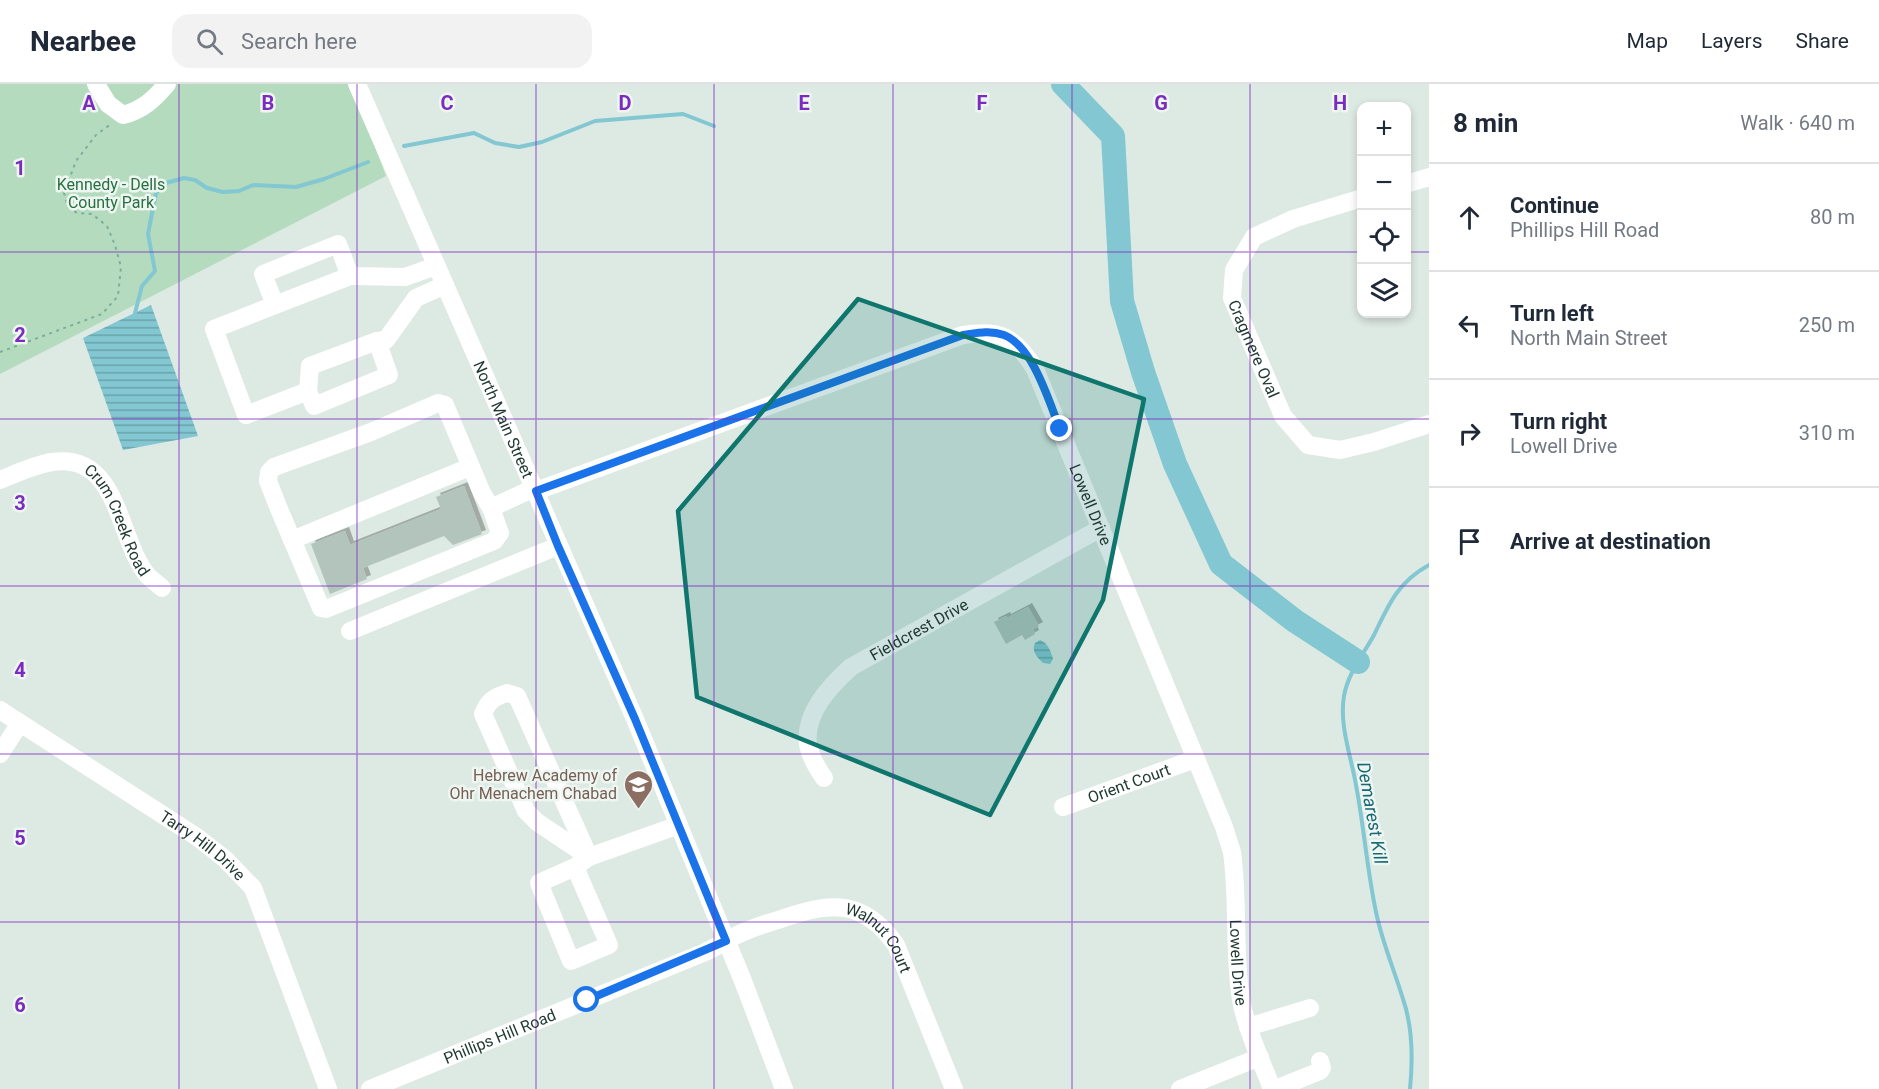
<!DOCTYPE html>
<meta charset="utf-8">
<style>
body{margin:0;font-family:Roboto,sans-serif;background:#f2f2f3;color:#1f2937}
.controls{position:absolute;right:18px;top:18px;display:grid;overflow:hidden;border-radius:12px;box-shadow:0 3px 9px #0003}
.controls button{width:54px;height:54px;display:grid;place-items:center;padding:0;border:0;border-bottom:2px solid #e0e1e3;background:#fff;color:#1f2937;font:30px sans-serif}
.stop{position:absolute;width:18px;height:18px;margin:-14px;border:4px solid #1a73e8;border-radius:50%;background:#fff}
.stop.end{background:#1a73e8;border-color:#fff;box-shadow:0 2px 6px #0008}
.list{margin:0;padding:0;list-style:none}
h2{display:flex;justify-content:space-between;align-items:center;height:78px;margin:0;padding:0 24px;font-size:26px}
h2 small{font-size:20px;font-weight:400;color:#747a83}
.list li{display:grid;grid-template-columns:39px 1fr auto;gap:18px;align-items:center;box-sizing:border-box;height:108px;padding:0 24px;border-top:2px solid #e0e1e3}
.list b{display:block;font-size:22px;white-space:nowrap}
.list p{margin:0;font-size:20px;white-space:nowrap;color:#747a83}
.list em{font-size:20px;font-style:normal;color:#747a83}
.icon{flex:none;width:33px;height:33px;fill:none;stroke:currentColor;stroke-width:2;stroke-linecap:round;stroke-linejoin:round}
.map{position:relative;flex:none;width:1429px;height:1005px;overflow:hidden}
header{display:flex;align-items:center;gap:36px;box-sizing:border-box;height:84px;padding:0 30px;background:#fff;border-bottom:2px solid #e0e1e3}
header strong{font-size:28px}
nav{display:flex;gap:33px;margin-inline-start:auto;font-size:21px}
.search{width:420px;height:54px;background:#f2f2f3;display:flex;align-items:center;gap:15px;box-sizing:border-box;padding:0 21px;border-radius:18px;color:#747a83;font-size:22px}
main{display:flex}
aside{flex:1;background:#fff}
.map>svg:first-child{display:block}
.green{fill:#b4dbbd}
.water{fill:url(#water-rules)}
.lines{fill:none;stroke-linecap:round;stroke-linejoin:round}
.stream{stroke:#82c7d1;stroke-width:4}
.river{stroke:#82c7d1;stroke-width:24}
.building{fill:#b2c4bc;filter:url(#shadow)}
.path{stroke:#7cae9c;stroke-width:2;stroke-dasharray:3 4.5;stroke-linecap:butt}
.minor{stroke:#fff;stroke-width:18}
.route{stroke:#1a73e8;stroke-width:8}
.marked{fill:#0f766e;fill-opacity:0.2;stroke:#0f766e;stroke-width:4.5;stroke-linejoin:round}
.grid{fill:none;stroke:#7b2cbf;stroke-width:1.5;stroke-opacity:0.55}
.labels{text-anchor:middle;stroke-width:5;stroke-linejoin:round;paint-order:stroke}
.park-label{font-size:16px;fill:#287041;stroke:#edf6f1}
.street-label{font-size:16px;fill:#1e3830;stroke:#edf6f1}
.education-label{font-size:16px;fill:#785e54;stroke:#edf6f1;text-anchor:end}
.water-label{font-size:18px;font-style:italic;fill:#186975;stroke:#edf6f1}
.grid-label{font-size:20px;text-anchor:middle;font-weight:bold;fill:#7b2cbf;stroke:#edf6f1;stroke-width:5;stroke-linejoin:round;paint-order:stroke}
</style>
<header>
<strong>Nearbee</strong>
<div class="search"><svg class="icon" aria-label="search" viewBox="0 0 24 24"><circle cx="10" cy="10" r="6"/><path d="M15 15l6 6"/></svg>Search here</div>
<nav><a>Map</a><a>Layers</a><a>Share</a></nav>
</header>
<main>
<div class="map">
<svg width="1429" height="1005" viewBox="0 0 1429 1005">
<defs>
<pattern id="water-rules" width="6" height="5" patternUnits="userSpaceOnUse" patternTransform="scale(1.5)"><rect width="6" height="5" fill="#82c7d1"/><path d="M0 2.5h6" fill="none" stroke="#6aa3aa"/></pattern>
<filter id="shadow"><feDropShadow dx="4" dy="-4" stdDeviation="0" flood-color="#0004"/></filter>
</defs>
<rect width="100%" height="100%" fill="#dde9e3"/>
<polygon class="green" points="0,0 352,0 386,92 0,290"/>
<g class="water">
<polygon points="151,221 198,352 123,366 83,254"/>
<path d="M1040,556C1048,559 1051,568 1053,575L1050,580L1043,579C1037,573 1031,567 1035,559Z"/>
</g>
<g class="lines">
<g class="stream">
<polyline points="404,62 474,49 495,59 519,63 542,58 595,37 683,30 714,42"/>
<polyline points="135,229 142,202 155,187 148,150 156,109 166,99 184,94 195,96 207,104 223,108 239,107 253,101 296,103 324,95 368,78"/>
<path d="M1410,1005C1413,975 1413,944 1403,915C1394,885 1382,858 1376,828C1367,786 1364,743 1356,701C1351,672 1339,641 1344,612C1348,589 1363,571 1374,551C1389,520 1398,498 1429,481"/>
</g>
<polyline class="river" points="1063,0 1113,52 1122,217 1143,288 1175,380 1221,480 1295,537 1358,578"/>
</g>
<g class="building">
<polygon points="464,402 482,450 453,461 444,452 363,484 367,495 330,510 311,460 345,447 350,461 441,425 436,413"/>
<polygon points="1028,523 1039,542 1033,545 1035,550 1025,556 1022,551 1006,560 994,538 1006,532 1007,534"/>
</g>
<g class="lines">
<polyline class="path" points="0,268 102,230 118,212 121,183 115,161 107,142 92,130 77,129 68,123 64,109 76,77 96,51 111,40"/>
<g class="minor">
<path d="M96,0L108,20L123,31C143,26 154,15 167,0"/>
<path id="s1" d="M357,0L635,635L743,897L784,1005"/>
<polyline points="1406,100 1429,93"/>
<path id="s2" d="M1362,114L1293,135L1254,153L1234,186L1232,214L1283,332L1308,361L1340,366L1374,358L1429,340"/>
<polyline points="436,182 405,193 350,192 338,160 263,190 275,221 214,245 246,331 308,307 310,282 377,257 386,256 416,214 445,201"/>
<polyline points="275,221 350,192"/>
<polyline points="308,307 314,322 389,291 377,257"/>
<path id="s3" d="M0,396C17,389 34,381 52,378C120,368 117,456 148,492C152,496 158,500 162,504"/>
<path id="s4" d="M536,407L963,251C1001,245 1015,253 1035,285L1224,743L1232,768C1239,819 1233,871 1242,921C1248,950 1262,978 1272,1005"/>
<polyline points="491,424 500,449 494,457 326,525 321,524 279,425 268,397 269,388 274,383 371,348 438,319 445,321 482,409 491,424 534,404"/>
<polyline points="292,456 470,383"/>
<polyline points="350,547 558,462"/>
<path d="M507,609L517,612L589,773L537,738L526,727L483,630C488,617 494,613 507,609Z"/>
<path id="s5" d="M0,626L197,753L225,775L253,804L328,1005"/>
<polyline points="0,670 20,639"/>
<path id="s6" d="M824,694C817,684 810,673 808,660C804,629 830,602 851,583L1101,444"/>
<path id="s7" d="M1063,723L1195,675"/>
<polyline points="575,783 539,799 571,877 609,861 575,783 589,773 679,741"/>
<polyline points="1248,943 1310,924"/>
<path id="s8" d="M370,1005L703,869C715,864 725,857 737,851C750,844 766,840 781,835C830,818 863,814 896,861L954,1005"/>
<polyline points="1180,1005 1260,973"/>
<polyline points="1275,1005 1320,987 1322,984 1320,977"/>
</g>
</g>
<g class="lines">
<path class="route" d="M587,916L726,857L635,635L558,462L536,407L963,251C977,249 990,246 1004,251C1033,262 1049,318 1060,345"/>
</g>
<path class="marked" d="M858,215L1144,315L1103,516L990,731L697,613L678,427Z"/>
<path class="grid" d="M179,0V1005M357,0V1005M536,0V1005M714,0V1005M893,0V1005M1072,0V1005M1250,0V1005M0,168H1362M1406,168H1429M0,335H1429M0,502H1429M0,670H1429M0,838H1429"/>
<defs>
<symbol id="school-pin" viewBox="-11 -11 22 30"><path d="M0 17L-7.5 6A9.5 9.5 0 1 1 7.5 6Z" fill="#8d6e63" stroke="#edf6f1"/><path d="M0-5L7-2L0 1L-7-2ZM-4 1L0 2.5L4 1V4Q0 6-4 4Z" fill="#fff"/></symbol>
</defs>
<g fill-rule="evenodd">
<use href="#school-pin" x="622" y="684" width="33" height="45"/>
</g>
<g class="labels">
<g class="park-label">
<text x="111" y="106">Kennedy - Dells<tspan x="111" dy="18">County Park</tspan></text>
</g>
<g class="street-label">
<text dy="6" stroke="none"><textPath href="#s2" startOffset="237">Cragmere Oval</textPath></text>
<text dy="6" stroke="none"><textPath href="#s1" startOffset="366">North Main Street</textPath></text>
<text dy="6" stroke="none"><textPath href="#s4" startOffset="688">Lowell Drive</textPath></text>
<text dy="6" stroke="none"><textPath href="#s3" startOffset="153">Crum Creek Road</textPath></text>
<text dy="6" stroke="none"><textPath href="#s6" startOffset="207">Fieldcrest Drive</textPath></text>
<text dy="6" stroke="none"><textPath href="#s7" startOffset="70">Orient Court</textPath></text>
<text dy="6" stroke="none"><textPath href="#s5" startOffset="244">Tarry Hill Drive</textPath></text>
<text dy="6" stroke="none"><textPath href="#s8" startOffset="558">Walnut Court</textPath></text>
<text dy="6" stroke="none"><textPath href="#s4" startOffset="1174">Lowell Drive</textPath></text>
<text dy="6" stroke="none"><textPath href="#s8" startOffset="140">Phillips Hill Road</textPath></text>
</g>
<g class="education-label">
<text x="617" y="697">Hebrew Academy of<tspan x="617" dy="18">Ohr Menachem Chabad</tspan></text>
</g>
<g class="water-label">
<text transform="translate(1372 729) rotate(80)" y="6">Demarest Kill</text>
</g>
</g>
<g class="grid-label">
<text x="89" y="26">A</text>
<text x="268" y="26">B</text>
<text x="447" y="26">C</text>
<text x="625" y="26">D</text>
<text x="804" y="26">E</text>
<text x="982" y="26">F</text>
<text x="1161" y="26">G</text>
<text x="1340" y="26">H</text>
<text x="20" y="91">1</text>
<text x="20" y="258">2</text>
<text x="20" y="426">3</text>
<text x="20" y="593">4</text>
<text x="20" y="761">5</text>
<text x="20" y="928">6</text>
</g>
</svg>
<div class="controls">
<button>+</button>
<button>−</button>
<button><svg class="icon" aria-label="locate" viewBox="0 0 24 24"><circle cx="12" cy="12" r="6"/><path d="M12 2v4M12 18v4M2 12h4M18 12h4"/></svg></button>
<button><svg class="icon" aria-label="layers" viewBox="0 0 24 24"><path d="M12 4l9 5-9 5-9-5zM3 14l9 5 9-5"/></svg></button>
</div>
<div class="stop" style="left:587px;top:916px"></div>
<div class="stop end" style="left:1060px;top:345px"></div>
</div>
<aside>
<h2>8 min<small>Walk · 640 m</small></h2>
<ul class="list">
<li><svg class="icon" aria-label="ahead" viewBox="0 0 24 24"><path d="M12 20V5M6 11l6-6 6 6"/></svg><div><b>Continue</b><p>Phillips Hill Road</p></div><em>80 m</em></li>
<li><svg class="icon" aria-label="left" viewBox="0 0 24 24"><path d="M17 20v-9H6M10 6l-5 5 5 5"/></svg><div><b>Turn left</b><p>North Main Street</p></div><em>250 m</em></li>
<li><svg class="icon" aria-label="right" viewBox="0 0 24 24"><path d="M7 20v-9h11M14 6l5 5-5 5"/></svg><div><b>Turn right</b><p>Lowell Drive</p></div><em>310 m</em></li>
<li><svg class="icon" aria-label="arrive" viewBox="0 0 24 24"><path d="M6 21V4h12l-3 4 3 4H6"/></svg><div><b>Arrive at destination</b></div></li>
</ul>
</aside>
</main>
